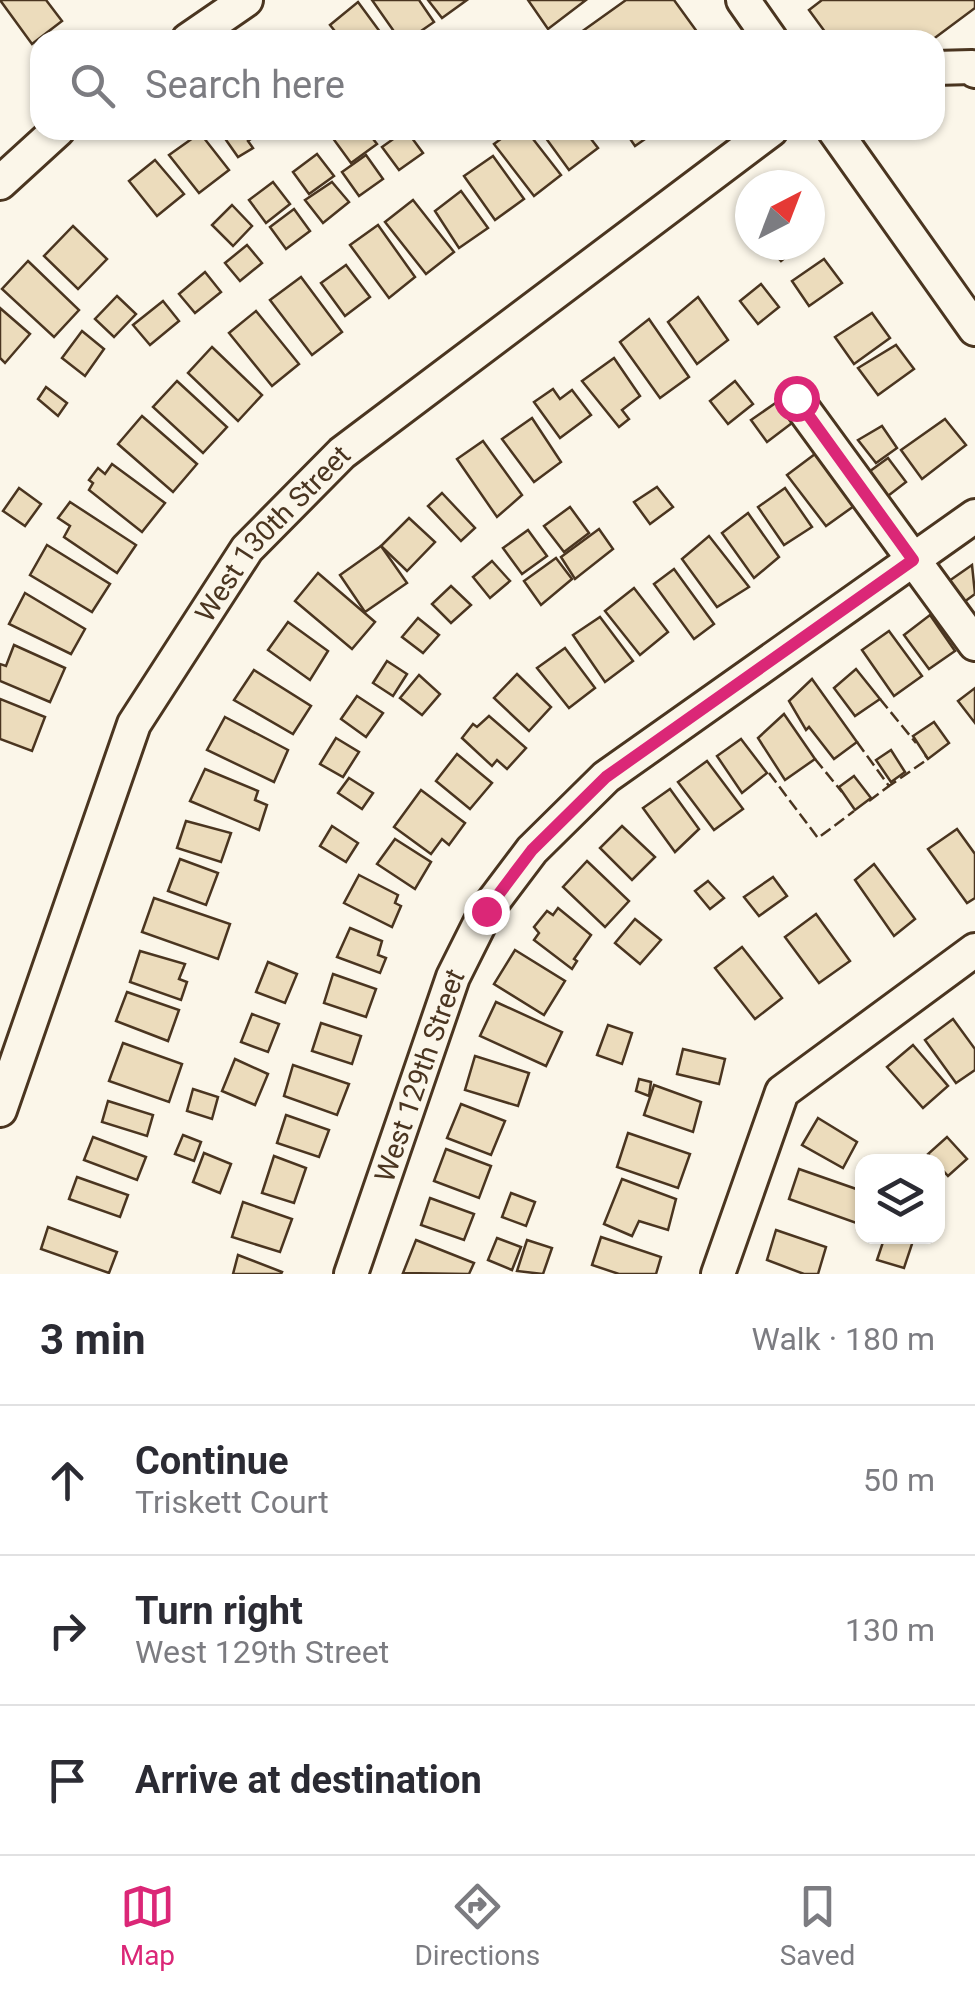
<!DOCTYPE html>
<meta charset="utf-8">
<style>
body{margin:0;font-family:Roboto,sans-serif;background:#f7f7f7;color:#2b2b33}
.controls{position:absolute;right:30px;bottom:30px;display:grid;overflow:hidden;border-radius:20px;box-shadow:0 2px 8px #0004}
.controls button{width:90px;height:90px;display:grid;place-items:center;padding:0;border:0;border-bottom:2px solid #e1e1e2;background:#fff;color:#2b2b33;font:50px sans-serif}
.compass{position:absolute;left:735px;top:170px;width:90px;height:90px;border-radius:50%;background:#fff;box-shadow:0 2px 8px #0004;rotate:42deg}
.stop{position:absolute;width:30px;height:30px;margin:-22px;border:8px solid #db2777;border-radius:50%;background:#fff}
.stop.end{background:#db2777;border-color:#fff;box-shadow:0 2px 10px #0008}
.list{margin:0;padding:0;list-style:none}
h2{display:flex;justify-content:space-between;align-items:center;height:130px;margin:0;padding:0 40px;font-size:42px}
h2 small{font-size:32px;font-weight:400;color:#7c7c81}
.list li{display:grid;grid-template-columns:65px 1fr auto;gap:30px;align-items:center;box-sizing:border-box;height:150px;padding:0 40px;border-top:2px solid #e1e1e2}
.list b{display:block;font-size:38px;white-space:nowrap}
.list p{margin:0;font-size:32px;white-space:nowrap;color:#7c7c81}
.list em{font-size:32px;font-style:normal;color:#7c7c81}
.icon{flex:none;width:55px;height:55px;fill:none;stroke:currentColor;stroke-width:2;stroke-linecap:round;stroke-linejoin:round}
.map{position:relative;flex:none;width:975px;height:1274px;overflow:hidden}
.search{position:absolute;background:#fff;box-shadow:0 2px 8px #0004;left:30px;right:30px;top:30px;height:110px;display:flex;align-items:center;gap:25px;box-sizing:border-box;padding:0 35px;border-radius:30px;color:#7c7c81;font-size:38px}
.sheet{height:580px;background:#fff}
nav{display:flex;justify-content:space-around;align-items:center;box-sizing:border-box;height:140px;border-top:2px solid #e1e1e2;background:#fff;font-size:28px;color:#7c7c81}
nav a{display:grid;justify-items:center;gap:5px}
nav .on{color:#db2777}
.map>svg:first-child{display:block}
.building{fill:#ecdcbc;stroke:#4a3520;stroke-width:2.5}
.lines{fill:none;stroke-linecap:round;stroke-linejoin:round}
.minor-casing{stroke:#4a3520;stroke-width:38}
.minor{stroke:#fbf6e9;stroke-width:32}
.fence{stroke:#4a3520;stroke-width:2.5;stroke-dasharray:12 5;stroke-linecap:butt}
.route{stroke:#db2777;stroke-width:12}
.labels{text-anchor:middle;stroke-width:8;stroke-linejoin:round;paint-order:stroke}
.street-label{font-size:28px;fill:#4a3520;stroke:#fbf6e9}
</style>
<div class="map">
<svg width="975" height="1274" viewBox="0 0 975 1274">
<rect width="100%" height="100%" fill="#fbf6e9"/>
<g class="building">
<polygon points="0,0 46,0 62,21 32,44"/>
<polygon points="372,0 419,0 434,22 408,40 400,40"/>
<polygon points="428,0 467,0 442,18"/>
<polygon points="528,0 586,0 548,29"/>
<polygon points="626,0 674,0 703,40 570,40"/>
<polygon points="822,0 975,0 975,8 932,40 831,40 809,10"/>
<polygon points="358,2 386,40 342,40 330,25"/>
<polygon points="219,130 259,130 261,132 248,141 253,148 238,157"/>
<polygon points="341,130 366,130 377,144 351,163 332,137"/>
<polygon points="406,130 423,153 399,170 382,147"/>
<polygon points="513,130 526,130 561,175 534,196 494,144"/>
<polygon points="540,130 584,130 598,148 569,170"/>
<polygon points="624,130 658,130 635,146"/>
<polygon points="200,133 229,170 199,193 169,155"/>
<polygon points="317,154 334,176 309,194 293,172"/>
<polygon points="366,155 383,179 359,196 342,172"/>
<polygon points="493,156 524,199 495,220 464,176"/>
<polygon points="155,160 184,194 157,216 129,181"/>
<polygon points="273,182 290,204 266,223 249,200"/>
<polygon points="332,182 349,202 323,223 305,200"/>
<polygon points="461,191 488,228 459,248 435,211"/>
<polygon points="413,200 454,252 426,274 385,222"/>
<polygon points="232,205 252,226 233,246 212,225"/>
<polygon points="294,209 310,231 286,249 270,227"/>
<polygon points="378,225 415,277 389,298 350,245"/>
<polygon points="73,226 107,259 78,289 44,256"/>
<polygon points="247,245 262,263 240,281 225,263"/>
<polygon points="767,245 801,245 781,261"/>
<polygon points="824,259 842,283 809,306 792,281"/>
<polygon points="28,261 79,310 54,337 2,289"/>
<polygon points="346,265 370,297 345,316 321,283"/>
<polygon points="205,272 221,292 195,313 179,294"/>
<polygon points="301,277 342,332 312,355 270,300"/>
<polygon points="761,284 779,307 758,324 740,301"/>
<polygon points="117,296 136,314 114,337 95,319"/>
<polygon points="698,297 728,340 697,364 668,322"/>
<polygon points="163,301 179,321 150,345 133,325"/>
<polygon points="0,308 30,334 5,363 0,358"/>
<polygon points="256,311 299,364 272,386 229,333"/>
<polygon points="872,313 890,338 854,364 835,337"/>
<polygon points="649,319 689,377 660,398 620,342"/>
<polygon points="82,331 104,349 85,376 62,358"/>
<polygon points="896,345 914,369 878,395 858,368"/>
<polygon points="212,347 262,395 238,421 188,373"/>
<polygon points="614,358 640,396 622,410 629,419 619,427 582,381"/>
<polygon points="177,381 227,427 203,453 153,407"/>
<polygon points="735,381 753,404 728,424 710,401"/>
<polygon points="46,387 67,403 58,416 38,399"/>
<polygon points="553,389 560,399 572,390 591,415 560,438 534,402"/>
<polygon points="777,402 792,423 767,442 751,420"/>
<polygon points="142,416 197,464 173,492 118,444"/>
<polygon points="532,418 561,462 534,482 502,439"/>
<polygon points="945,419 966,445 922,479 901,450"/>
<polygon points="882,426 897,448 876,463 858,440"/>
<polygon points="483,441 522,495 497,517 457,459"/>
<polygon points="815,454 854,506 826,526 787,475"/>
<polygon points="888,458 906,482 884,499 866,474"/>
<polygon points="112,464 165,503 142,532 89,490 93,483 89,480 98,468 105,474"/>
<polygon points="657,487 673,507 650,524 634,502"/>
<polygon points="19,488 41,504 25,526 3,511"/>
<polygon points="785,488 812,527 784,545 758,507"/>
<polygon points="442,493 475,528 461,541 428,506"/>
<polygon points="70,502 136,545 117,573 64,537 70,526 58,518"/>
<polygon points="570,507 589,533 564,552 544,526"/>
<polygon points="748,513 779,557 754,578 722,533"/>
<polygon points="409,518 435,542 407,571 381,546"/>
<polygon points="599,529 613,549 575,579 561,557"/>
<polygon points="528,530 547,556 522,574 503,548"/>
<polygon points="709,536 749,587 717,607 682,559"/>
<polygon points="47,545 110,584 92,612 30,575"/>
<polygon points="381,546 407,583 365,612 340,575"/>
<polygon points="556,558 572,579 541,605 524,581"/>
<polygon points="492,561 510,581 490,598 473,577"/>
<polygon points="972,565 975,594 964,602 949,581"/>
<polygon points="674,569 714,624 694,639 654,584"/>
<polygon points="318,573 375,622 352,649 295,601"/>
<polygon points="451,586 471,605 451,623 432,604"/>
<polygon points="634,588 668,632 640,655 605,611"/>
<polygon points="25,593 85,629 71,654 9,624"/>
<polygon points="930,615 955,651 929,669 904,635"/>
<polygon points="600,617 633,661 605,682 573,635"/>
<polygon points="418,618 439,635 423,653 402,637"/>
<polygon points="288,622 328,651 310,680 268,650"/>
<polygon points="889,631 922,676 894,696 862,650"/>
<polygon points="14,645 65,668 50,702 0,681 0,664 6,666"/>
<polygon points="565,648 595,688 569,708 537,668"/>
<polygon points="387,661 407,674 393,696 373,683"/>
<polygon points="856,669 880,699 855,716 834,688"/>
<polygon points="254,670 311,706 293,734 234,700"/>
<polygon points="517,674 551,707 529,731 494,698"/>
<polygon points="419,675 440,694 422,715 400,698"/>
<polygon points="812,679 857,742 834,759 809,727 806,730 789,701"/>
<polygon points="975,688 975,723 958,701"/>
<polygon points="357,696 383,713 366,737 341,719"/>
<polygon points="0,699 45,717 32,751 0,739"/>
<polygon points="784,714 815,759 785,780 758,738"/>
<polygon points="489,716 526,748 507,769 497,760 492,766 462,738 473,724 477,727"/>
<polygon points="225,717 288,750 274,782 207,750"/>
<polygon points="934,722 949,743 928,759 913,736"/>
<polygon points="336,738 359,752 343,777 320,764"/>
<polygon points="741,739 767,773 742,793 717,756"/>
<polygon points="891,750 905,772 891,782 876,760"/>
<polygon points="457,754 492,783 470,809 436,781"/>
<polygon points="707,761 743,809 714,830 678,782"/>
<polygon points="205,769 258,791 255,800 267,805 259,830 190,801"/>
<polygon points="854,776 871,798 855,810 839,787"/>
<polygon points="349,778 373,793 362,809 338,793"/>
<polygon points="670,789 699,829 675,852 643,808"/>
<polygon points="421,790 465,823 449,845 442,839 431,854 394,827"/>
<polygon points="186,821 231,833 221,862 177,848"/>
<polygon points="332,826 358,843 346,862 320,846"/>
<polygon points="622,826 655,857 632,880 600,848"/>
<polygon points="957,829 975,854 975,898 967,903 928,849"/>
<polygon points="395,839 431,862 415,889 377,864"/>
<polygon points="180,859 218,873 206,905 168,891"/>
<polygon points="587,861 629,901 605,927 563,887"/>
<polygon points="874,864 915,919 894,936 855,880"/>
<polygon points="359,875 398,895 395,903 401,906 392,927 344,903"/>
<polygon points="773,877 787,896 759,916 744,897"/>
<polygon points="708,881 724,898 710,909 695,891"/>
<polygon points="154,898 230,924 218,959 142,932"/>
<polygon points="558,908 591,935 574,959 577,961 572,969 534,940 539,933 534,927 547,911 553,915"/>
<polygon points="816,914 850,961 819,983 785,937"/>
<polygon points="635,919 661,940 640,964 615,943"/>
<polygon points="350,928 382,941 378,955 386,958 380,973 337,957"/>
<polygon points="742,947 782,998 755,1019 715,968"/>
<polygon points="515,950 565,981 544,1015 494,984"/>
<polygon points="140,951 185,964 179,979 187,982 181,1000 130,982"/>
<polygon points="268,962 297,974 285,1003 256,992"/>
<polygon points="333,974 376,989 366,1017 324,1003"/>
<polygon points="127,992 179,1010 168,1041 116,1021"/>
<polygon points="496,1002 562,1032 546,1066 480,1036"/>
<polygon points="252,1014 279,1024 268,1052 241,1042"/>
<polygon points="953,1019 975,1049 975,1070 956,1083 925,1040"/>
<polygon points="321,1023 361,1036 352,1064 312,1051"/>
<polygon points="608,1025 632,1033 622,1064 597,1055"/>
<polygon points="123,1043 182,1064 169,1102 109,1081"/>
<polygon points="913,1045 948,1086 923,1108 887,1067"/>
<polygon points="683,1049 725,1059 719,1084 677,1074"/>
<polygon points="475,1056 529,1073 518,1106 465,1090"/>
<polygon points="235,1059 268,1074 255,1105 222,1091"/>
<polygon points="293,1065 349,1084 337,1115 284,1096"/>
<polygon points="639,1079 651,1082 649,1096 636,1091"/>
<polygon points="654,1085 701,1102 693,1132 644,1115"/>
<polygon points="193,1089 218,1097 212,1119 187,1111"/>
<polygon points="108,1101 153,1115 147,1136 102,1122"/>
<polygon points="461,1104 505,1121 491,1155 447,1138"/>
<polygon points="286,1115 329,1130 319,1157 277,1143"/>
<polygon points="818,1118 857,1142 843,1168 802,1145"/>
<polygon points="628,1133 690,1154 678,1188 617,1167"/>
<polygon points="183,1135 201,1142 194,1161 175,1154"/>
<polygon points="93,1137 146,1157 137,1180 84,1160"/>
<polygon points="947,1137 967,1159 948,1176 928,1154"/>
<polygon points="446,1149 491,1166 479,1198 434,1181"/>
<polygon points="204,1153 231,1164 220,1193 193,1182"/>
<polygon points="274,1156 306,1168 294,1203 262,1193"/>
<polygon points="799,1169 862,1191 862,1225 789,1199"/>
<polygon points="77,1177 128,1195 120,1217 69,1199"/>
<polygon points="622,1179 676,1199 668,1230 639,1221 632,1236 604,1224"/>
<polygon points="511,1193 535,1202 526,1226 502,1217"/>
<polygon points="430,1198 474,1214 464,1240 421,1225"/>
<polygon points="243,1202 292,1219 280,1252 232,1237"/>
<polygon points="48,1227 117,1252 109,1273 41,1249"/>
<polygon points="776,1230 826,1247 818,1274 804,1274 767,1260"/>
<polygon points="885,1236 914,1238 904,1268 877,1260"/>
<polygon points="601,1237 661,1257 656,1274 619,1274 592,1265"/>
<polygon points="497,1238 521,1247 512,1270 488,1260"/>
<polygon points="416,1240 474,1263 469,1274 403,1273"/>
<polygon points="527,1240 552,1248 543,1274 517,1271"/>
<polygon points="238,1255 282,1272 281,1274 233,1274"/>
</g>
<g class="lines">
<defs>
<g id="minor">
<polyline points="743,0 771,40"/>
<polyline points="188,40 246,0"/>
<polyline points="935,68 972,67 975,71"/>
<polyline points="834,130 975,329"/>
<polyline points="0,183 58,130"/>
<polyline points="796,399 975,644"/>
<path id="s1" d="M0,1110L134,724L247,549L342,453L771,130"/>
<path id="s2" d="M351,1274L453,977L486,911L532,850L606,777L975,516"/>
<polyline points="718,1274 782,1092 975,950"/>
</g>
</defs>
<use href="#minor" class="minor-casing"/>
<use href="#minor" class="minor"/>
<g class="fence">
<polyline points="880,699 916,743"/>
<polyline points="857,742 889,786 928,759 925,755"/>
<polyline points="815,759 842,792"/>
<polyline points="769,773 818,838 854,811"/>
<polyline points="869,801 889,786"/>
</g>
</g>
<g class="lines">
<polyline class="route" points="486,911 532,850 606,777 913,560 796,398"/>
</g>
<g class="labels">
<g class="street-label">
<text dy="10" stroke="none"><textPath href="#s1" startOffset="645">West 130th Street</textPath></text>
<text dy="10" stroke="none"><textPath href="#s2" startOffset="210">West 129th Street</textPath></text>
</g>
</g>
</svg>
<div class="controls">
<button><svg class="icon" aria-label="layers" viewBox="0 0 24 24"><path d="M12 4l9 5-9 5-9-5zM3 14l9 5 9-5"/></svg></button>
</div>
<svg class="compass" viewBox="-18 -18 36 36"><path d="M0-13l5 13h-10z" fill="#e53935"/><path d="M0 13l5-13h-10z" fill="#7c7c81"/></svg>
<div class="stop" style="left:796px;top:398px"></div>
<div class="stop end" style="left:486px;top:911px"></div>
<div class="search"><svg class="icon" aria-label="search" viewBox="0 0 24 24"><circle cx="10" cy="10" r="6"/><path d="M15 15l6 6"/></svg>Search here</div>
</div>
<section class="sheet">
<h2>3 min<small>Walk · 180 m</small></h2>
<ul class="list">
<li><svg class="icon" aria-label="ahead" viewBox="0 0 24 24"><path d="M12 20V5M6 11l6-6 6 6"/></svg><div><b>Continue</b><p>Triskett Court</p></div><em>50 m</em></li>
<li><svg class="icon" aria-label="right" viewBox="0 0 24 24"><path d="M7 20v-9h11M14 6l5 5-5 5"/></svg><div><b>Turn right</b><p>West 129th Street</p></div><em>130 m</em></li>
<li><svg class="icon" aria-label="arrive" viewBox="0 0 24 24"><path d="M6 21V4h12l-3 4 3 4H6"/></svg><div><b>Arrive at destination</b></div></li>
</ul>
</section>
<nav>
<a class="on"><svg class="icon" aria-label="map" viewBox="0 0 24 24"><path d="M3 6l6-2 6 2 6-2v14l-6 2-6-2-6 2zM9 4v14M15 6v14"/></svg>Map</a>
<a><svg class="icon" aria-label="directions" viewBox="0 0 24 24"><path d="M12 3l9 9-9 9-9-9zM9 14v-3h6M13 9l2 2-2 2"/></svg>Directions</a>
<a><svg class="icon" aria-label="saved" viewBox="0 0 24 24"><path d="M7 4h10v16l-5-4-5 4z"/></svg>Saved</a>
</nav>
